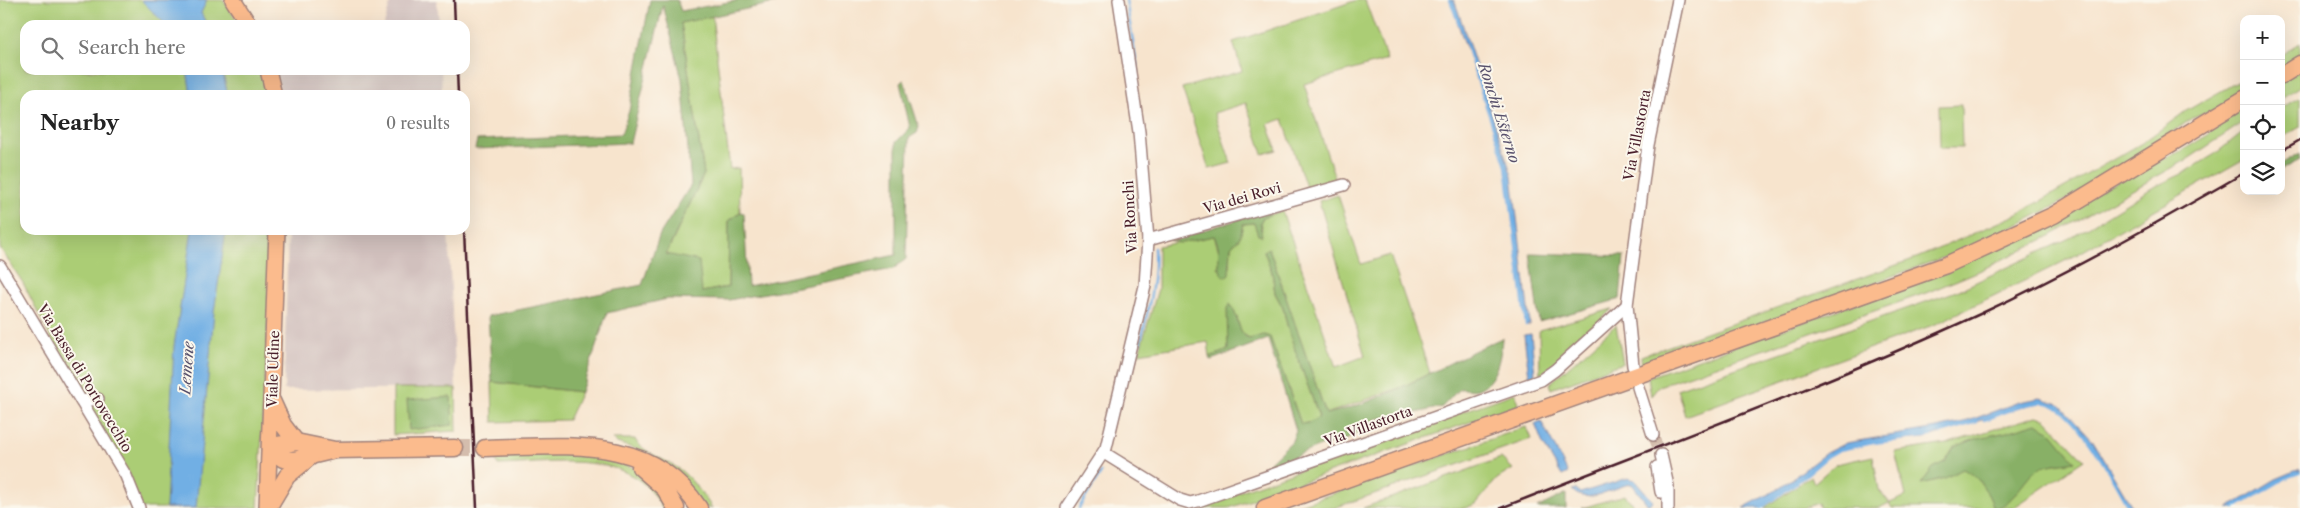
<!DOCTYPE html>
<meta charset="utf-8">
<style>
body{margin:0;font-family:"Libre Caslon Text",serif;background:#f2f2f2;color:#222}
.controls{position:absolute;right:15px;top:15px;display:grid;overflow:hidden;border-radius:10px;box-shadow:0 5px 20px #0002}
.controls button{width:45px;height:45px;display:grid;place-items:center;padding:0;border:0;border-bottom:1px solid #e0e0e0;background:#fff;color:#222;font:25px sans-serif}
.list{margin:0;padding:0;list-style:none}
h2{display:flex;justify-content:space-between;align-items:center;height:65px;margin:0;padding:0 20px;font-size:21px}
h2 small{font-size:16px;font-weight:400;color:#767676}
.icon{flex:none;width:28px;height:28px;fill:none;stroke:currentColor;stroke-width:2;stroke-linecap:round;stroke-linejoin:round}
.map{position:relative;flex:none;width:2300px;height:508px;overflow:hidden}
.search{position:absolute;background:#fff;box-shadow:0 5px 20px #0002;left:20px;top:20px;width:450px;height:55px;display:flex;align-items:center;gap:12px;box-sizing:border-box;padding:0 18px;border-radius:15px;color:#767676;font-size:19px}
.panel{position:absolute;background:#fff;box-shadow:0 5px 20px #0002;left:20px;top:90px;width:450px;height:145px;border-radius:15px}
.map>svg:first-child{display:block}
.industrial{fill:#d1c0bd}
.green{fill:#abcd75;stroke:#7a7650}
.forest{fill:#88b066;stroke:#696848}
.water{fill:#71afe4;stroke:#5e6788}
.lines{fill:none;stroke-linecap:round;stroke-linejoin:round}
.stream{stroke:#71afe4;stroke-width:2.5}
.minor-tunnel{stroke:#d4bdad;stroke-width:11;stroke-dasharray:11 5.5;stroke-linecap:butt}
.highway-tunnel{stroke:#d4bdad;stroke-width:16;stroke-dasharray:16 8;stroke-linecap:butt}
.minor-casing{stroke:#a0827c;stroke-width:14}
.major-casing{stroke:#a0827c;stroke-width:18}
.highway-casing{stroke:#a0827c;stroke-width:19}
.minor{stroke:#fff;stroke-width:11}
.major{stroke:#fbbb8d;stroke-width:15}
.highway{stroke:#fbbb8d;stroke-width:16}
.rail{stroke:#4a1f2b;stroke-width:2.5}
.labels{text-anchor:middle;stroke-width:4;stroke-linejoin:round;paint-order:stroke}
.street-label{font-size:14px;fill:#4a1f2b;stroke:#fbf7ec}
.water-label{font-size:15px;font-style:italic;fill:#58516c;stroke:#fbf7ec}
</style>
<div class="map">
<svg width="2300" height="508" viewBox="0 0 2300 508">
<rect width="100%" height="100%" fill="#fbf7ec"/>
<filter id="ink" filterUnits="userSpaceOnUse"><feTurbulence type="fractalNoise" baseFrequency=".02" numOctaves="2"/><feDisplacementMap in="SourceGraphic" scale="10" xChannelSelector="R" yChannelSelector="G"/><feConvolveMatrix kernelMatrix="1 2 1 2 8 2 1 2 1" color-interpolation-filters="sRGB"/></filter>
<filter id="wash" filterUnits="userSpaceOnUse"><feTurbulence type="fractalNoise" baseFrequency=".0096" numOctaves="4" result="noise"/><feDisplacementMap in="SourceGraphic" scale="20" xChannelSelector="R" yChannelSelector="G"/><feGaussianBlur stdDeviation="1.12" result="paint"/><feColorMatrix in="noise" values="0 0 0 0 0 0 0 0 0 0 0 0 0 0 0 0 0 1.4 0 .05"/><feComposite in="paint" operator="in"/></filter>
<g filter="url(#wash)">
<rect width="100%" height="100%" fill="#f7e4cd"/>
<g class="industrial">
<polygon points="391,0 437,0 439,25 384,25"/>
<polygon points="276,70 441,70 442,95 281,95"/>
<polygon points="288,230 448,230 456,388 284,390"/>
</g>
<g class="green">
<polygon points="0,0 223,0 240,25 25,25 25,70 261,70 267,95 25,95 25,230 273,230 258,508 141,508 72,379 23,283 0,248"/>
<polygon points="1357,0 1365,0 1387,60 1304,84 1336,181 1307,190 1283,119 1268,124 1277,150 1263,154 1246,103 1214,113 1231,163 1209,169 1182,88 1242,71 1233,42"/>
<polygon points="712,15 730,169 739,168 740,212 729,221 728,287 702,292 666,255 704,174 681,23"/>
<polygon points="2300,43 2300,56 2281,68 2281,55"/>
<polygon points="2300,70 2300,86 2281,98 2281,82"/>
<polygon points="2244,78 2244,91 2217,109 2193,118 2172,132 2156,146 2053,207 1973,247 1642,366 1641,356 1919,257 2016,215 2142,143 2186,111"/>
<polygon points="2300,97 2300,127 2281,138 2281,108"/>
<polygon points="1961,105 1962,148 1940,148 1939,106"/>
<polygon points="2244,105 2244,122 2188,159 2050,236 1979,271 1926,293 1659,386 1651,396 1648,377 1933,276 2145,167 2183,150 2208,135 2233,111"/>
<polygon points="2244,131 2244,159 2069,259 1936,324 1685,416 1677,389 1957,291 2074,236 2152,188 2184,173 2215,154"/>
<polygon points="1338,195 1361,264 1390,255 1430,373 1402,387 1326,414 1269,249 1264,251 1272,272 1275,293 1283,308 1289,333 1319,417 1309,423 1301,424 1270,337 1249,339 1240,330 1237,317 1228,335 1228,350 1210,357 1208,342 1139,353 1158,289 1158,246 1214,236 1221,257 1218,268 1230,267 1231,247 1240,237 1243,224 1254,223 1256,227 1262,230 1260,223 1263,217 1282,211 1336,367 1365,356 1319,201"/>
<polygon points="1612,309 1560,359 1540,375 1539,330"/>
<polygon points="1616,325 1623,363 1551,389 1549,384"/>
<polygon points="492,382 581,392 568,420 493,422"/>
<polygon points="393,388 456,388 457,431 393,435"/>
<polygon points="1515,393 1518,405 1229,508 1193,508"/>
<polygon points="2037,416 2046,419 2084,460 2013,508 1892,508 1889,503 1879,508 1820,508 1818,503 1804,508 1764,508 1811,476 1814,483 1836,464 1873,456 1879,490 1890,503 1906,496 1895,452 1946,444"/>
<polygon points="1526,427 1531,439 1334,508 1291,508"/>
<path d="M613,439H635C639,450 666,460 676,467C690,476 703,494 712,508H705L677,474L649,453L617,443Z"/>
<path d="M494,455C547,455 619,442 658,488C663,494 666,502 670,508H662C632,447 553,464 498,465Z"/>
<polygon points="1501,458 1513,469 1497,479 1476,504 1465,508 1363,508"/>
<polygon points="1625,495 1636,508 1582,508"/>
</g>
<g class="forest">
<polygon points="650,0 677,0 681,11 740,0 789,0 681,23 704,174 666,254 699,261 702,292 728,287 729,221 740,212 744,213 748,286 896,255 896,142 910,128 900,83 904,80 919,127 917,133 909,138 906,259 893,269 729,300 667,299 607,313 581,392 492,382 488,316 642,285 660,234 691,185 682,79 663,5 630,143 475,149 477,140 621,134 629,111"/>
<polygon points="2300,153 2300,160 2281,170 2281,164"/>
<path d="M1271,210L1269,215L1263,217L1260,223L1262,236L1258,235L1254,223L1243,224L1240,237L1231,247L1229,274L1226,277L1222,275C1215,262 1223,251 1214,236L1180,243L1170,240Z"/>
<path d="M1269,248L1326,414C1388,401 1444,363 1502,338C1501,355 1497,382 1478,389C1473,391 1465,388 1459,389L1442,407L1398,417H1386L1376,419L1370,426L1363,428L1346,440L1334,444L1323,445L1271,466L1268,464L1292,441L1296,430L1268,339L1211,360L1210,357L1228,350L1227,308L1230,304C1239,315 1236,331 1249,339L1264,335L1270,337L1301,424L1309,423L1319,417L1289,333L1283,308L1275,293L1272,272L1264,251Z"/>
<polygon points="1530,253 1624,256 1620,299 1539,322"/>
<polygon points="451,397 453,425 409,430 407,400"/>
<path d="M2037,423L2053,434L2075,461C2062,464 2044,463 2034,472C2022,482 2011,507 1994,508C1988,493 1979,475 1963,469L1945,478L1921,484L1933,468L1946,461L1954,447L1978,438L2007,432Z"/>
<polygon points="1566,494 1566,508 1537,508 1565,494"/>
</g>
<g class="water">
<polygon points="141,0 207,0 201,13 207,25 166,25"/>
<polygon points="1450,0 1454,0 1458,11 1512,176 1530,325 1526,325 1506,166"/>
<polygon points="187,70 222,70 228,95 191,95"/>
<polygon points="192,230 226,230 214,312 196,508 166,508 174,346"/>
<polygon points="1531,334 1535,375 1529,376 1524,335"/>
<path d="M2040,398L2059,404L2092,439L2133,508H2129C2114,482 2078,411 2048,403C2044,402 2037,404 2032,404L1925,438L1873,443L1839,450L1827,457L1800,480L1761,508H1743L1780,488L1826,453L1846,443L1937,428L1968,421L2019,402Z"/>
<polygon points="1541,421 1568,473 1562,476 1543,444 1535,424"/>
<polygon points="2300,469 2300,473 2286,478 2235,508 2228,508 2276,479"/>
<path d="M1628,478L1635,480L1653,501L1648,505L1632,484C1612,486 1587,507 1572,490L1576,489L1580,493Z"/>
</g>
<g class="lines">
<g class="stream">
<polyline points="1126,0 1138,72"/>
<polyline points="1450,0 1459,24"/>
<polyline points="1468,51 1506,166 1526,325"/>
<path d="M1140,343C1148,311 1156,281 1154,248"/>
<path d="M1984,420C2000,415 2031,400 2047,403C2077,409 2115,483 2129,508"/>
<polyline points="1941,433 1977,422"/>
<polyline points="1079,508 1101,473"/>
<polyline points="1761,508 1800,480 1827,457 1839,450 1873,443 1931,436"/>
<polyline points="2235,508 2286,478 2300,473"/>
</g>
</g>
</g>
<g filter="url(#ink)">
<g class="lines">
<polyline class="minor-tunnel" points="1653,435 1661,455"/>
<polyline class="highway-tunnel" points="455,448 485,448"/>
<defs>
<g id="minor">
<polyline points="1148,240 1344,185"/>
<polyline points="0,266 126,476 139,508"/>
<polyline points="1633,366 1627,305 1648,145 1678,0"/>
<polyline points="1638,387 1653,435"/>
<polyline points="81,401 98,399"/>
<polyline points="1104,453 1180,500 1190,503 1198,501 1541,380 1555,370 1627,305"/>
<polyline points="1661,455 1668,486 1668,508"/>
<polyline points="1657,467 1661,492"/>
<polyline points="1067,508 1106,448 1145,286 1148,240 1139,132 1119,0"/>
</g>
<g id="major">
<polyline points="233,0 249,25"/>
<polyline points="268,70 274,95"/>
<polyline points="267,508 277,230"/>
</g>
<g id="highway">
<polyline points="2281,76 2300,64"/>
<polyline points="272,401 283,425 296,442"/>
<path d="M485,448C562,447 650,432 699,508"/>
<polyline points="335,450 294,460 283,459 270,449 278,445 296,442 335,450 455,448"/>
<polyline points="640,467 665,489 676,508"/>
<polyline points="268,508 287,476 310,457"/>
<polyline points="1265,508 1946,265 2054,215 2244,99"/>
</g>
</defs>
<use href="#minor" class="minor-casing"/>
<use href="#major" class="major-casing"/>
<use href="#highway" class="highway-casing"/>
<use href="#minor" class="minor"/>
<use href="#major" class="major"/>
<use href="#highway" class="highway"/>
<g class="rail">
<polyline points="454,0 455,25"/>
<polyline points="457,70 458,95"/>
<polyline points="2281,151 2300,140"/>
<polyline points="464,230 477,508"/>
<path d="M1501,508C1661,445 1824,386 1980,314C2070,272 2157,223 2244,173"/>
</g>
</g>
</g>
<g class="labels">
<g class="street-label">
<text transform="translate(1637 135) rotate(-79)" y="5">Via Villastorta</text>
<text transform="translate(1242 198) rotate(-16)" y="5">Via dei Rovi</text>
<text transform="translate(1130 217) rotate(-93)" y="5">Via Ronchi</text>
<text transform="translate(273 369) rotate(-88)" y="5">Viale Udine</text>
<text transform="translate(85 378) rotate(59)" y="5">Via Bassa di Portovecchio</text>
<text transform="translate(1368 426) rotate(-20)" y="5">Via Villastorta</text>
</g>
<g class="water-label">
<text transform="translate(1499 113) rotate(72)" y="5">Ronchi Esterno</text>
<text transform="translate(187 368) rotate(-86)" y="5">Lemene</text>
</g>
</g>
</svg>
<div class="controls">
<button>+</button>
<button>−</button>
<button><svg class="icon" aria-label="locate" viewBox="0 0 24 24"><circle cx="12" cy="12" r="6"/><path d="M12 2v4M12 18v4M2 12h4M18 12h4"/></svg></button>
<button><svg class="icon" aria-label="layers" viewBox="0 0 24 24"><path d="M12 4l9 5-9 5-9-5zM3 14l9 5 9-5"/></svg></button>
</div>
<div class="search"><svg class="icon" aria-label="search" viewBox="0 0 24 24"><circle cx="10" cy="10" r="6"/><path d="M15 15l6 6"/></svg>Search here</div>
<section class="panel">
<h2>Nearby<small>0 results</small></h2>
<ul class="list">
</ul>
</section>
</div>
